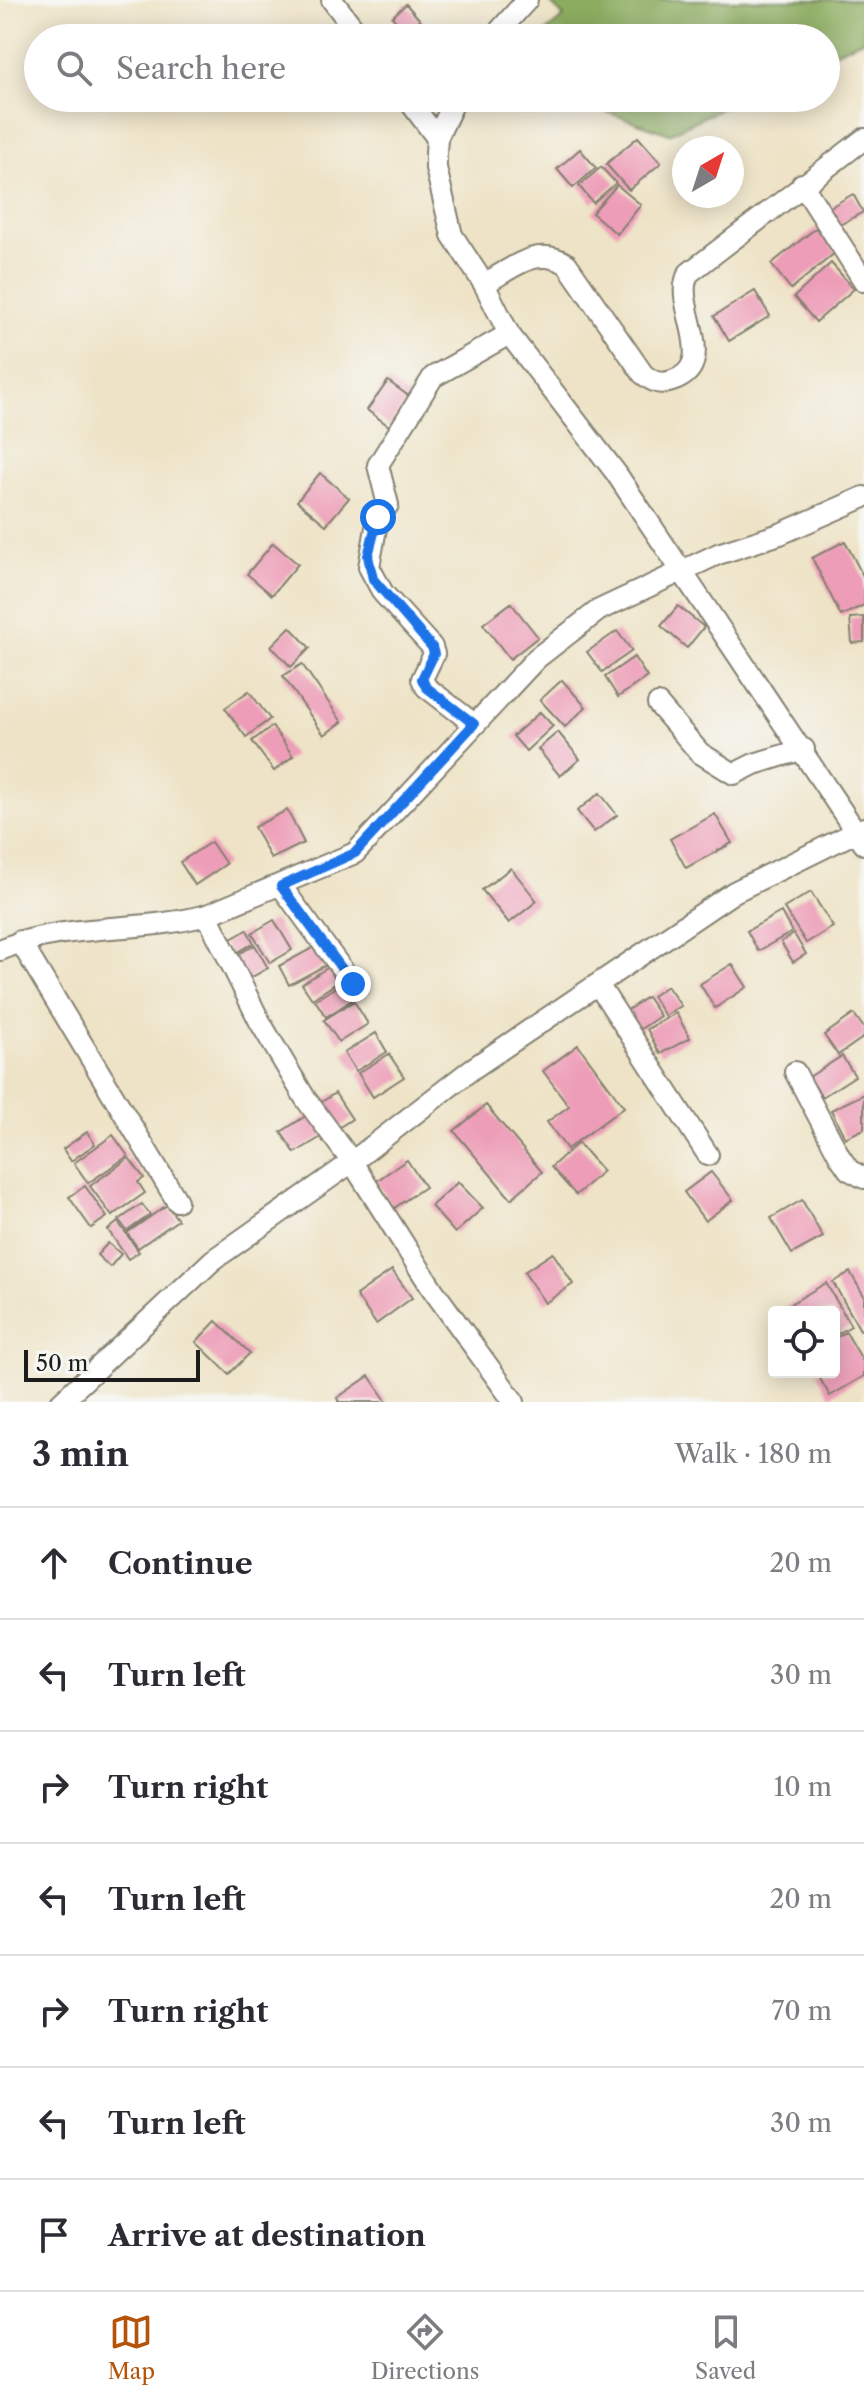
<!DOCTYPE html>
<meta charset="utf-8">
<style>
body{margin:0;font-family:"Libre Caslon Text",serif;background:#f7f7f7;color:#2b2b33}
.controls{position:absolute;right:24px;bottom:24px;display:grid;overflow:hidden;border-radius:8px;box-shadow:0 4px 20px #0003}
.controls button{width:72px;height:72px;display:grid;place-items:center;padding:0;border:0;border-bottom:2px solid #e1e1e2;background:#fff;color:#2b2b33;font:40px sans-serif}
.compass{position:absolute;left:672px;top:136px;width:72px;height:72px;border-radius:50%;background:#fff;box-shadow:0 4px 20px #0003;rotate:39deg}
.scale{position:absolute;left:24px;bottom:20px;width:176px;box-sizing:border-box;padding-left:8px;border:4px solid #1c1c1c;border-top:0;font-size:22px;line-height:28px;white-space:nowrap;color:#1c1c1c;-webkit-text-stroke:6px #f6f6f2;paint-order:stroke}
.stop{position:absolute;width:24px;height:24px;margin:-18px;border:6px solid #1a73e8;border-radius:50%;background:#fff}
.stop.end{background:#1a73e8;border-color:#fff;box-shadow:0 2px 8px #0008}
.list{margin:0;padding:0;list-style:none}
h2{display:flex;justify-content:space-between;align-items:center;height:104px;margin:0;padding:0 32px;font-size:34px}
h2 small{font-size:26px;font-weight:400;color:#7c7c81}
.list li{display:grid;grid-template-columns:52px 1fr auto;gap:24px;align-items:center;box-sizing:border-box;height:112px;padding:0 32px;border-top:2px solid #e1e1e2}
.list b{display:block;font-size:30px;white-space:nowrap}
.list em{font-size:26px;font-style:normal;color:#7c7c81}
.icon{flex:none;width:44px;height:44px;fill:none;stroke:currentColor;stroke-width:2;stroke-linecap:round;stroke-linejoin:round}
.map{position:relative;flex:none;width:864px;height:1402px;overflow:hidden}
.search{position:absolute;background:#fff;box-shadow:0 4px 20px #0003;left:24px;right:24px;top:24px;height:88px;display:flex;align-items:center;gap:20px;box-sizing:border-box;padding:0 28px;border-radius:44px;color:#7c7c81;font-size:30px}
.sheet{height:888px;background:#fff}
nav{display:flex;justify-content:space-around;align-items:center;box-sizing:border-box;height:112px;border-top:2px solid #e1e1e2;background:#fff;font-size:22px;color:#7c7c81}
nav a{display:grid;justify-items:center;gap:4px}
nav .on{color:#b45309}
.map>svg:first-child{display:block}
.forest{fill:#8cac61;stroke:#54643e;stroke-width:2}
.building{fill:#ed9db7}
.lines{fill:none;stroke-linecap:round;stroke-linejoin:round}
.street-casing{stroke:#858071;stroke-width:24}
.street{stroke:#fff;stroke-width:20}
.route{stroke:#1a73e8;stroke-width:10}
</style>
<div class="map">
<svg width="864" height="1402" viewBox="0 0 864 1402">
<rect width="100%" height="100%" fill="#f6f6f2"/>
<filter id="ink" filterUnits="userSpaceOnUse"><feTurbulence type="fractalNoise" baseFrequency=".0125" numOctaves="2"/><feDisplacementMap in="SourceGraphic" scale="16" xChannelSelector="R" yChannelSelector="G"/><feConvolveMatrix kernelMatrix="1 2 1 2 8 2 1 2 1" color-interpolation-filters="sRGB"/></filter>
<filter id="wash" filterUnits="userSpaceOnUse"><feTurbulence type="fractalNoise" baseFrequency=".006" numOctaves="4" result="noise"/><feDisplacementMap in="SourceGraphic" scale="32" xChannelSelector="R" yChannelSelector="G"/><feGaussianBlur stdDeviation="1.8" result="paint"/><feColorMatrix in="noise" values="0 0 0 0 0 0 0 0 0 0 0 0 0 0 0 0 0 1.4 0 .05"/><feComposite in="paint" operator="in"/></filter>
<g filter="url(#wash)">
<rect width="100%" height="100%" fill="#eee3c6"/>
<g class="forest">
<polygon points="547,0 864,0 864,39 826,57 826,38 538,38 564,17"/>
<polygon points="567,98 742,98 669,134"/>
</g>
<g id="blocks">
<g class="building">
<polygon points="406,4 427,28 416,38 411,38 392,17"/>
<polygon points="398,25 408,38 383,38"/>
<polygon points="638,137 661,163 629,190 606,164"/>
<polygon points="580,149 596,168 573,188 557,169"/>
<polygon points="601,167 616,183 593,203 579,186"/>
<polygon points="617,185 641,205 617,234 592,213"/>
<polygon points="853,194 863,212 838,226 827,209"/>
<polygon points="816,228 836,252 791,289 771,264"/>
<polygon points="831,263 854,289 816,322 794,297"/>
<polygon points="755,291 770,316 729,341 714,316"/>
<polygon points="388,381 410,397 389,426 367,410"/>
<polygon points="320,473 349,498 326,525 297,501"/>
<polygon points="845,541 864,578 864,605 841,616 812,558"/>
<polygon points="273,543 298,564 272,595 247,574"/>
<polygon points="511,603 538,637 510,659 483,624"/>
<polygon points="678,606 704,627 687,648 661,626"/>
<polygon points="864,617 864,642 852,643 850,618"/>
<polygon points="290,627 310,648 291,667 271,646"/>
<polygon points="617,631 632,651 602,672 587,652"/>
<polygon points="634,657 647,677 618,697 605,677"/>
<polygon points="302,664 342,722 324,735 283,676"/>
<polygon points="562,680 586,707 565,727 540,700"/>
<polygon points="249,691 270,719 246,737 225,708"/>
<polygon points="540,712 553,726 526,751 513,736"/>
<polygon points="272,726 293,756 274,771 252,741"/>
<polygon points="558,732 580,759 560,776 538,749"/>
<polygon points="600,793 617,815 594,832 577,811"/>
<polygon points="287,810 304,843 271,859 254,827"/>
<polygon points="715,814 732,843 686,868 670,839"/>
<polygon points="211,842 226,864 195,885 180,862"/>
<polygon points="511,868 537,901 509,923 482,890"/>
<polygon points="811,892 833,927 806,943 784,908"/>
<polygon points="781,912 792,932 758,951 747,931"/>
<polygon points="274,920 292,950 270,963 252,933"/>
<polygon points="247,930 254,943 231,956 224,943"/>
<polygon points="794,934 806,954 793,962 781,942"/>
<polygon points="255,945 268,968 243,982 230,959"/>
<polygon points="316,946 326,965 289,985 279,966"/>
<polygon points="732,964 747,987 715,1008 700,984"/>
<polygon points="330,966 340,981 312,999 302,984"/>
<polygon points="341,984 352,1000 326,1017 315,1000"/>
<polygon points="667,986 681,1006 665,1016 652,996"/>
<polygon points="647,997 660,1016 639,1030 626,1011"/>
<polygon points="354,1001 368,1024 339,1042 324,1020"/>
<polygon points="676,1013 690,1038 660,1054 647,1029"/>
<polygon points="854,1014 864,1028 864,1037 838,1055 824,1035"/>
<polygon points="376,1033 387,1052 356,1071 344,1053"/>
<polygon points="578,1045 624,1107 567,1149 547,1122 569,1106 543,1071"/>
<polygon points="389,1054 404,1077 373,1097 358,1073"/>
<polygon points="842,1056 855,1076 822,1097 809,1077"/>
<polygon points="335,1093 352,1119 335,1130 319,1104"/>
<polygon points="864,1094 864,1129 845,1138 831,1110"/>
<polygon points="486,1105 542,1172 511,1199 454,1131"/>
<polygon points="312,1112 326,1134 295,1153 281,1132"/>
<polygon points="87,1132 95,1144 71,1161 63,1149"/>
<polygon points="113,1135 128,1156 88,1183 74,1163"/>
<polygon points="578,1143 603,1171 576,1195 551,1167"/>
<polygon points="129,1158 144,1178 138,1182 145,1193 112,1216 90,1186"/>
<polygon points="407,1160 425,1187 394,1208 376,1181"/>
<polygon points="711,1172 733,1200 705,1221 684,1192"/>
<polygon points="458,1182 483,1208 455,1233 431,1206"/>
<polygon points="85,1186 107,1217 91,1228 69,1197"/>
<polygon points="802,1200 823,1237 792,1254 771,1218"/>
<polygon points="142,1204 150,1215 127,1231 119,1220"/>
<polygon points="167,1205 178,1220 138,1248 127,1233"/>
<polygon points="118,1222 139,1252 128,1259 108,1230"/>
<polygon points="108,1243 121,1254 110,1267 97,1255"/>
<polygon points="553,1253 573,1284 545,1303 524,1272"/>
<polygon points="392,1270 412,1298 376,1324 356,1295"/>
<polygon points="850,1272 864,1296 864,1328 860,1330 833,1282"/>
<polygon points="826,1283 851,1326 834,1336 834,1312 788,1312 785,1307"/>
<polygon points="216,1321 250,1353 229,1374 196,1342"/>
<polygon points="846,1332 864,1363 864,1376 830,1396 816,1372 834,1372 834,1339"/>
<polygon points="369,1376 387,1402 339,1402 337,1398"/>
</g>
</g>
</g>
<g filter="url(#ink)">
<use href="#blocks" fill-opacity="0" stroke="#858071" stroke-width="2"/>
<g class="lines">
<defs>
<g id="street">
<polyline points="332,0 361,38"/>
<polyline points="493,38 527,0"/>
<polyline points="407,98 437,138"/>
<polyline points="456,98 437,138 436,153 436,168 452,235 484,284 509,334 616,473 864,844"/>
<polyline points="802,184 864,281"/>
<path d="M484,284C513,268 536,245 567,264L643,374C653,382 660,385 672,381C723,364 670,303 689,273L864,139"/>
<polyline points="658,704 700,753 734,774 754,764 804,749"/>
<polyline points="474,724 426,687 422,679 434,654 432,647 383,593 369,567 378,517 388,505 378,465 433,377 509,334"/>
<polyline points="281,886 353,984"/>
<polyline points="207,915 260,1022 305,1098 352,1162 433,1290 514,1402"/>
<polyline points="20,941 177,1201"/>
<path d="M0,950C64,922 140,933 207,915L355,853L537,658L599,610L718,554L780,534L864,497"/>
<polyline points="599,986 708,1155"/>
<polyline points="795,1072 840,1157 849,1170 864,1178"/>
<polyline points="61,1402 213,1260 352,1162 472,1069 734,892 864,828"/>
</g>
</defs>
<use href="#street" class="street-casing"/>
<use href="#street" class="street"/>
</g>
</g>
<g class="lines" filter="url(#ink)">
<polyline class="route" points="353,984 281,886 355,853 474,724 426,687 422,679 434,654 432,647 373,579 368,556 378,517"/>
</g>
</svg>
<div class="controls">
<button><svg class="icon" aria-label="locate" viewBox="0 0 24 24"><circle cx="12" cy="12" r="6"/><path d="M12 2v4M12 18v4M2 12h4M18 12h4"/></svg></button>
</div>
<svg class="compass" viewBox="-18 -18 36 36"><path d="M0-13l5 13h-10z" fill="#e53935"/><path d="M0 13l5-13h-10z" fill="#7c7c81"/></svg>
<div class="scale">50 m</div>
<div class="stop" style="left:378px;top:517px"></div>
<div class="stop end" style="left:353px;top:984px"></div>
<div class="search"><svg class="icon" aria-label="search" viewBox="0 0 24 24"><circle cx="10" cy="10" r="6"/><path d="M15 15l6 6"/></svg>Search here</div>
</div>
<section class="sheet">
<h2>3 min<small>Walk · 180 m</small></h2>
<ul class="list">
<li><svg class="icon" aria-label="ahead" viewBox="0 0 24 24"><path d="M12 20V5M6 11l6-6 6 6"/></svg><div><b>Continue</b></div><em>20 m</em></li>
<li><svg class="icon" aria-label="left" viewBox="0 0 24 24"><path d="M17 20v-9H6M10 6l-5 5 5 5"/></svg><div><b>Turn left</b></div><em>30 m</em></li>
<li><svg class="icon" aria-label="right" viewBox="0 0 24 24"><path d="M7 20v-9h11M14 6l5 5-5 5"/></svg><div><b>Turn right</b></div><em>10 m</em></li>
<li><svg class="icon" aria-label="left" viewBox="0 0 24 24"><path d="M17 20v-9H6M10 6l-5 5 5 5"/></svg><div><b>Turn left</b></div><em>20 m</em></li>
<li><svg class="icon" aria-label="right" viewBox="0 0 24 24"><path d="M7 20v-9h11M14 6l5 5-5 5"/></svg><div><b>Turn right</b></div><em>70 m</em></li>
<li><svg class="icon" aria-label="left" viewBox="0 0 24 24"><path d="M17 20v-9H6M10 6l-5 5 5 5"/></svg><div><b>Turn left</b></div><em>30 m</em></li>
<li><svg class="icon" aria-label="arrive" viewBox="0 0 24 24"><path d="M6 21V4h12l-3 4 3 4H6"/></svg><div><b>Arrive at destination</b></div></li>
</ul>
</section>
<nav>
<a class="on"><svg class="icon" aria-label="map" viewBox="0 0 24 24"><path d="M3 6l6-2 6 2 6-2v14l-6 2-6-2-6 2zM9 4v14M15 6v14"/></svg>Map</a>
<a><svg class="icon" aria-label="directions" viewBox="0 0 24 24"><path d="M12 3l9 9-9 9-9-9zM9 14v-3h6M13 9l2 2-2 2"/></svg>Directions</a>
<a><svg class="icon" aria-label="saved" viewBox="0 0 24 24"><path d="M7 4h10v16l-5-4-5 4z"/></svg>Saved</a>
</nav>
